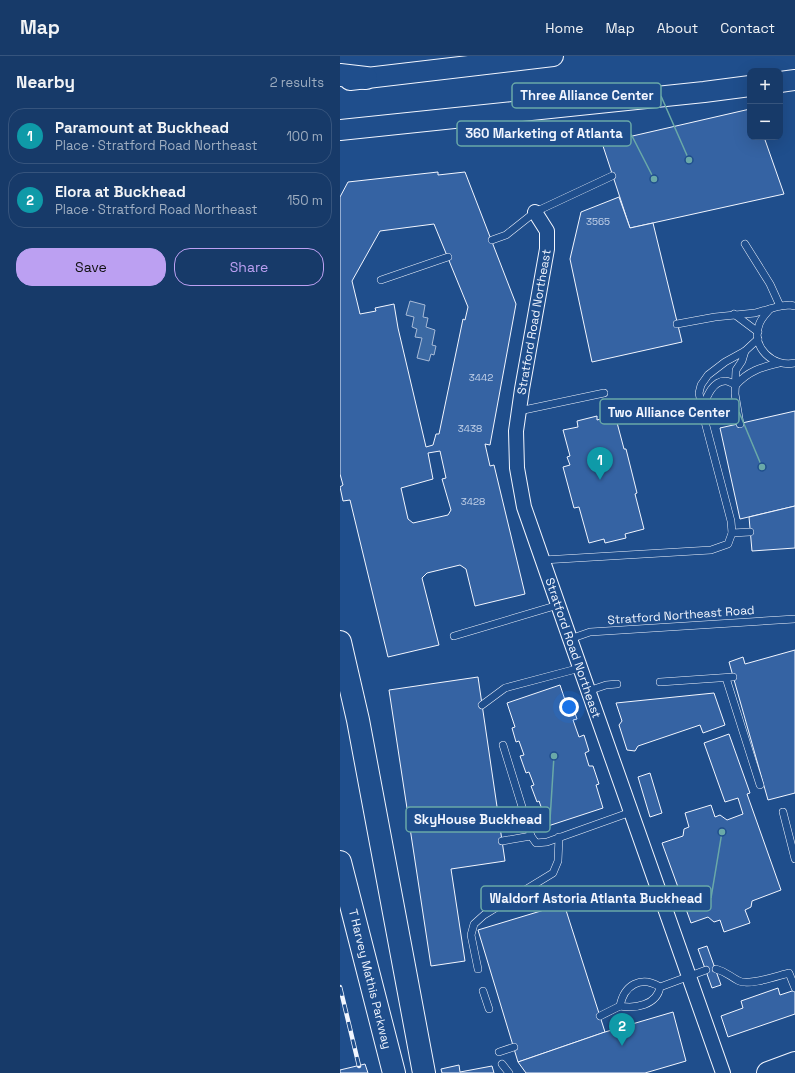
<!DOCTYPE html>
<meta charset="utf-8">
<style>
body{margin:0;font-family:"Space Grotesk",sans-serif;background:#20416f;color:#f1f3f6}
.controls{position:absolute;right:12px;top:12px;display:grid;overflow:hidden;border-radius:8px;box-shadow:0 4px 16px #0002}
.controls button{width:36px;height:36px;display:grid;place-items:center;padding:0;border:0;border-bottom:1px solid #36547d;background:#173a69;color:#f1f3f6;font:20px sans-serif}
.you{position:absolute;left:229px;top:651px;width:14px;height:14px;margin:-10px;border:3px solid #fff;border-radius:50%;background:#1a73e8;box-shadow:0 0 0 6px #1a73e833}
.badge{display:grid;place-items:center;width:26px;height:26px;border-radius:50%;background:#bca0f2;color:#fff;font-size:13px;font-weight:700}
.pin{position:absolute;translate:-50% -33px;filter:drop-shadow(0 1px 2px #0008)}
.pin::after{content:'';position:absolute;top:21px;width:14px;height:12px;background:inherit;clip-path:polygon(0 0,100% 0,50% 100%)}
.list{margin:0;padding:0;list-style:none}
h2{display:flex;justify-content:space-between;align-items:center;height:52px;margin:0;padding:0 16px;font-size:17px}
h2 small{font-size:13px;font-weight:400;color:#9eadc0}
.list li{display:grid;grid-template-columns:26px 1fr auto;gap:12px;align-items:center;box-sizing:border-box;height:56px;margin:0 8px 8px;padding:0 8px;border:1px solid #36547d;border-radius:16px}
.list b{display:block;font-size:15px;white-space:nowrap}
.list p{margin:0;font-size:13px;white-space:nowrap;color:#9eadc0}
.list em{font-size:13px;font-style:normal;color:#9eadc0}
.actions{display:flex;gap:8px;padding:12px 16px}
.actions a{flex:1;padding:9px 0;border:1px solid #bca0f2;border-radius:16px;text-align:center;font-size:14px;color:#bca0f2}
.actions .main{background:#bca0f2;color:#111}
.map{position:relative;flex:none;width:455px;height:1017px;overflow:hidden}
header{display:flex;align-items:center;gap:24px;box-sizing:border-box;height:56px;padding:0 20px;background:#173a69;border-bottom:1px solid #36547d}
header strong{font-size:19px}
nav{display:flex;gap:22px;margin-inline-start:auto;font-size:14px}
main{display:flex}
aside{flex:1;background:#173a69}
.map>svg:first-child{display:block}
.water{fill:#3b69a3;stroke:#a8bbd7}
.building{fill:#3563a3;stroke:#f2f6ff;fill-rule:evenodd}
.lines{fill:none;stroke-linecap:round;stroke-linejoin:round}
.lane-casing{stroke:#f2f6ff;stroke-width:8}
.street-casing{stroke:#f2f6ff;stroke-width:16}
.secondary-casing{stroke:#f2f6ff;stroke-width:22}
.highway-casing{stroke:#f2f6ff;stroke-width:24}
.lane{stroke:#1f4e8c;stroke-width:7}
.street{stroke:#1f4e8c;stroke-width:14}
.secondary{stroke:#1f4e8c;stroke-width:20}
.highway{stroke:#1f4e8c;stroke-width:22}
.rail-casing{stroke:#f2f6ff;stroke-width:4.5}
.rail{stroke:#1f4e8c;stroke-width:3;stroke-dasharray:9;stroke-linecap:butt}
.labels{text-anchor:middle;stroke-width:3;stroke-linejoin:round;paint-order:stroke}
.number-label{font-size:10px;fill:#c3d1e8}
.street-label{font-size:12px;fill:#f2f6ff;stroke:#1f4e8c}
.leader{fill:none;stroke:#6aa9a8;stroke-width:1.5}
.callout-dot{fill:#6aa9a8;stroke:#1f4e8c;stroke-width:1.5}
.callout{fill:#1f4e8c;stroke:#6aa9a8;stroke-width:1.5}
.callout-label{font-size:13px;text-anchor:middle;font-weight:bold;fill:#f2f6ff}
</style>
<header>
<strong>Map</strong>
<nav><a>Home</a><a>Map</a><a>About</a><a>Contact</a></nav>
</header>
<main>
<aside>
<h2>Nearby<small>2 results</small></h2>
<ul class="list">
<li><span class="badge" style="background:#0f9aa8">1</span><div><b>Paramount at Buckhead</b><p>Place · Stratford Road Northeast</p></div><em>100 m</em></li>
<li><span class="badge" style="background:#0f9aa8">2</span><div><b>Elora at Buckhead</b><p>Place · Stratford Road Northeast</p></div><em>150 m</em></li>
</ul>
<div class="actions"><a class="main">Save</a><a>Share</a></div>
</aside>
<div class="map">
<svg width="455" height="1017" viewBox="0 0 455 1017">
<rect width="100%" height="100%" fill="#1f4e8c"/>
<polygon class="water" points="70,245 85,249 83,261 88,262 86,271 95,274 92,289 96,290 94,299 91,298 89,305 77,302 82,282 75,281 77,273 72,271 74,261 66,259"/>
<g class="building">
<polygon points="410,53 410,81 424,81 444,138 290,172 262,87"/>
<path d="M98,116V119L125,116L176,248L150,389L145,388L150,410L154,409L185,538L135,550L126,513L120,509L87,517L82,522L99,589L48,601L10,444L3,445L0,431L3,429L0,418V141L8,126ZM94,168L128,251L125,264L123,263L99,378H96L93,389L86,391L58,272L54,248L35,252L36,255L20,258L12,225L40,175ZM100,395L106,422L102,423L111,454L108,459L73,467L68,463L61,432L93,423L88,397Z"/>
<polygon points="279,141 290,172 313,167 342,286 252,306 230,203 241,156"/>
<polygon points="455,355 455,450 400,463 380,372"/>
<polygon points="275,359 284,393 286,393 297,437 295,438 304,473 285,478 286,482 265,487 264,483 249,487 239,451 234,452 223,411 230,409 227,401 230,400 223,374 238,371 237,365 257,360 257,364"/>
<polygon points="455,450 455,492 412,495 409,461"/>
<polygon points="455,594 455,737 428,744 389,606 403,601 405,608"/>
<polygon points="138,621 165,805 111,813 125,905 91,910 49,634"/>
<polygon points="220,629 228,653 233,651 237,663 233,664 239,681 244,679 249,695 245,697 249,710 253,710 259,728 256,729 263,752 208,770 199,745 197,746 191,730 194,729 189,716 186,717 180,700 184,699 179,685 176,686 172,672 175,671 167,647"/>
<polygon points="374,637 385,669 363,677 360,669 298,690 295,695 287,694 279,669 282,665 276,647"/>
<polygon points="389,678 410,737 407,738 441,834 412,845 411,851 405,854 410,867 384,876 380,864 374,866 368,861 351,867 322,787 343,780 344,773 349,771 345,757 371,749 375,761 380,759 387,764 403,758 398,742 385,746 364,687"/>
<polygon points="310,717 322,757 310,761 298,721"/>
<polygon points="224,848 265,976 178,1006 138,874"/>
<polygon points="367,890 381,929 372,932 358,893"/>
<polygon points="438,932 440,939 455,934 455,958 388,981 381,960 403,952 401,945"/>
<polygon points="333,956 346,1005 305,1017 186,1017 178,1006 265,976"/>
<polygon points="25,1008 28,1017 0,1017 0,1014"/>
<polygon points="119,1009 120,1016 152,1010 154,1017 102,1017 101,1013"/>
</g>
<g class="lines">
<defs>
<g id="lane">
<polyline points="152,184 166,179 195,156 272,120"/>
<polyline points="405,188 430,228 440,250"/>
<polyline points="41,224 108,201"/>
<path d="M430,253C426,258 421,262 419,269C411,291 433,312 455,307"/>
<polyline points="394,258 418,276"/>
<polyline points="337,268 375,261 415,257 440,250 450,249 455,250"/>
<path d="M396,329C408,315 422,311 439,307"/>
<path d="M362,353C366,343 372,324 386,325C389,325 393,328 396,329"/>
<polyline points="179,355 264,337"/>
<polyline points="400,368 395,338 396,314 402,305 405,295"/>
<polyline points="392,477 410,476"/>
<polyline points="203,504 371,494 388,488 392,477 391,465 365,366 359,337 361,329 368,319 385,306 405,295 418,283"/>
<polyline points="114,580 218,549"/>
<polyline points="230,583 250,576 455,563"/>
<polyline points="386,622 420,729"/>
<polyline points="320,626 393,621"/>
<polyline points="248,635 266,629 277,628"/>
<polyline points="142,649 165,632 240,612"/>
<polyline points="163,689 191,780 196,787 207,786 291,756"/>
<polyline points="443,756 455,803"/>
<polyline points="162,785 191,780"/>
<polyline points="138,913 131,879 134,868 144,859 213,817 218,805 219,781"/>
<path d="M376,913C387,916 389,920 399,925C409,930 437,920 449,917L455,932"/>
<path d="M320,931C317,949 295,953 280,950C284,929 301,919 320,931L366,914"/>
<polyline points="143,935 149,953"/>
<polyline points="260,960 280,950"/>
<polyline points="159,996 174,991"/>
<polyline points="162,1008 169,1017"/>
</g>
<polyline id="street" points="195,156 207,175 207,193 182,333 176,375 177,412 184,451 229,580 383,1017"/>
<g id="secondary">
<polyline points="10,24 213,0"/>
<polyline points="440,26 455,24"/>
<polyline points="0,74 364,36 410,30"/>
</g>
<g id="highway">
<polyline points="0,19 26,22"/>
<polyline points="0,586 18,664 84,1017"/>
<polyline points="0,806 54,1017"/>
<polyline points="428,1017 455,1007"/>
</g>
</defs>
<use href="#lane" class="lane-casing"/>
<use href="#street" class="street-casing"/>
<use href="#secondary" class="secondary-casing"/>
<use href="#highway" class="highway-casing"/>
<use href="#lane" class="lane"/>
<use href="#street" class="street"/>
<use href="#secondary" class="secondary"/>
<use href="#highway" class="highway"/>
<defs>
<polyline id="rail" points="0,931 19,1010"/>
</defs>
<use href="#rail" class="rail-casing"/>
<use href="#rail" class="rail"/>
</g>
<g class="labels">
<g class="number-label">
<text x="258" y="169">3565</text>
<text x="141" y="325">3442</text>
<text x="130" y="376">3438</text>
<text x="133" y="449">3428</text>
</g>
<g class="street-label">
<text transform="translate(194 266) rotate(-80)" y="4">Stratford Road Northeast</text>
<text transform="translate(341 559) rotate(-4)" y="4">Stratford Northeast Road</text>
<text transform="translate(233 592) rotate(71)" y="4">Stratford Road Northeast</text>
<text transform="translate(30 923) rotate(76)" y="4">T Harvey Mathis Parkway</text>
</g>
</g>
<path class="leader" d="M349 104L321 40M314 123L291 78M422 411L399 356M214 700L210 764M382 776L371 842"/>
<g class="callout-dot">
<circle cx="349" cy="104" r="4"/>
<circle cx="314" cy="123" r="4"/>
<circle cx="422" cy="411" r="4"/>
<circle cx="214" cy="700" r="4"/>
<circle cx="382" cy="776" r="4"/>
</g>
<g class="callout">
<rect x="172" y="27" width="149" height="25" rx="4"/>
<rect x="117" y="65" width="174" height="25" rx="4"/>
<rect x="260" y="343" width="139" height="25" rx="4"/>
<rect x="66" y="751" width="144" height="25" rx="4"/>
<rect x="141" y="830" width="230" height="25" rx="4"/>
</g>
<g class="callout-label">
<text x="247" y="44">Three Alliance Center</text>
<text x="204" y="82">360 Marketing of Atlanta</text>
<text x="329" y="361">Two Alliance Center</text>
<text x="138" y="768">SkyHouse Buckhead</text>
<text x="256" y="847">Waldorf Astoria Atlanta Buckhead</text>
</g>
</svg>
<div class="controls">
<button>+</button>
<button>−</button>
</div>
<div class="you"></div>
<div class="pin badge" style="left:260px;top:424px;background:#0f9aa8">1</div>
<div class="pin badge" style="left:282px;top:990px;background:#0f9aa8">2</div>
</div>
</main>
